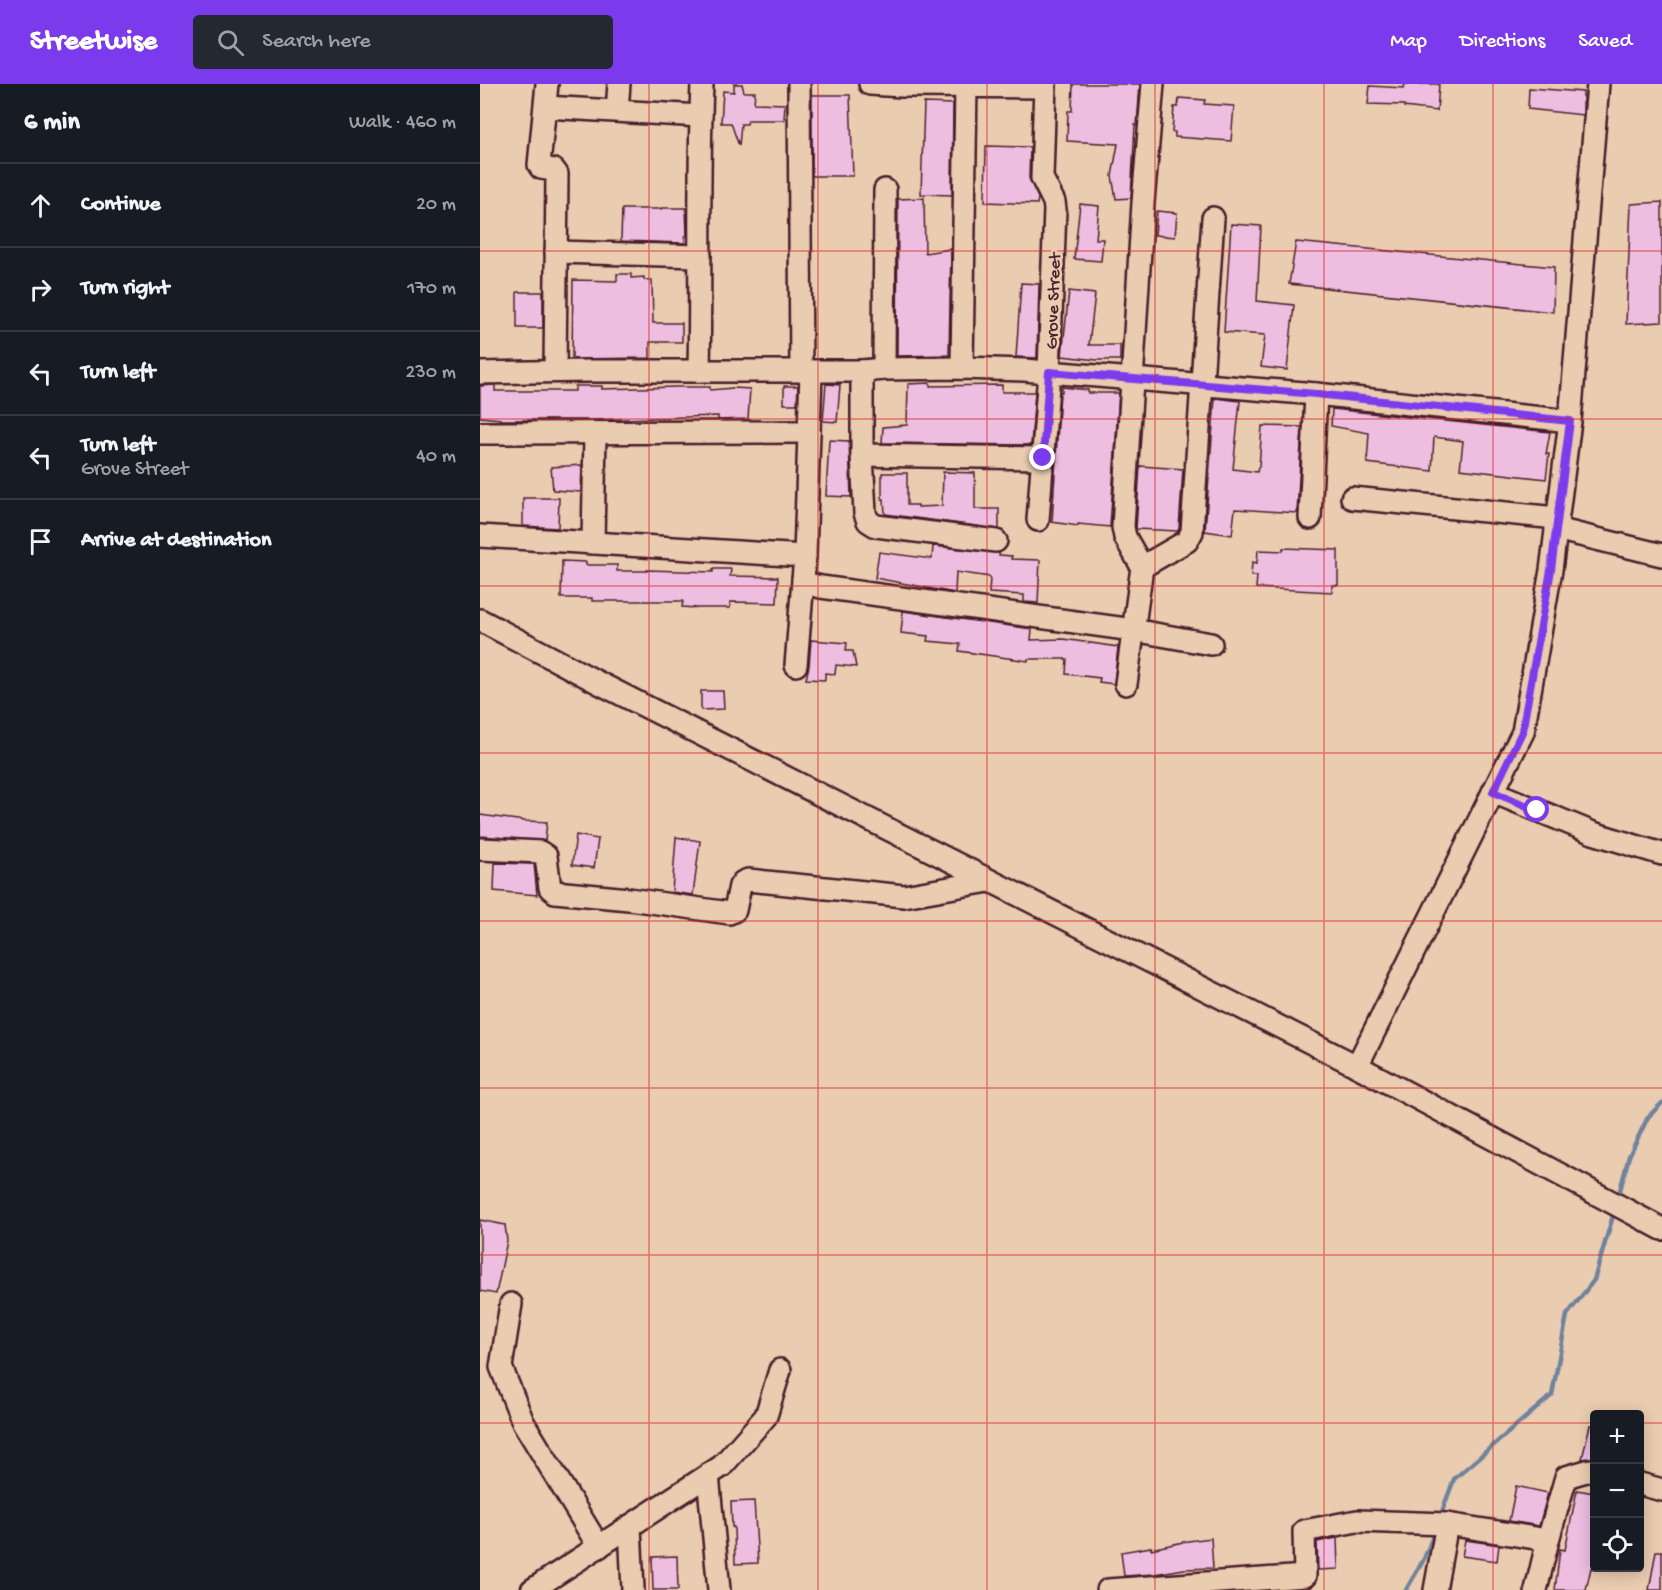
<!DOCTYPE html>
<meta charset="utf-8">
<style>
body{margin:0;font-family:"Gochi Hand",sans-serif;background:#242831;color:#f1f3f6}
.controls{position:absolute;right:18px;bottom:18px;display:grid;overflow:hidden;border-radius:6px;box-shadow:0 3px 15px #0003}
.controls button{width:54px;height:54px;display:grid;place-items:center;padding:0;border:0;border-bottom:2px solid #363941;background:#171b24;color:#f1f3f6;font:30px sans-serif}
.stop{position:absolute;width:18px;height:18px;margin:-14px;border:4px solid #7c3aed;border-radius:50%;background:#fff}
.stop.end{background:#7c3aed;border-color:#fff;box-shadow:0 2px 6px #0008}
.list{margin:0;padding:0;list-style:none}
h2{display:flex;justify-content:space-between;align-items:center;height:78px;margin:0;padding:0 24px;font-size:26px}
h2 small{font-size:20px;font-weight:400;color:#9ea1a6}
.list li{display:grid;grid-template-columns:39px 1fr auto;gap:18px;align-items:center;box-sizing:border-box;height:84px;padding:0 24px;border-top:2px solid #363941}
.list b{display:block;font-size:22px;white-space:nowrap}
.list p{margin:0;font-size:20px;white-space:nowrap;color:#9ea1a6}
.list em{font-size:20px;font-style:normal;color:#9ea1a6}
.icon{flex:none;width:33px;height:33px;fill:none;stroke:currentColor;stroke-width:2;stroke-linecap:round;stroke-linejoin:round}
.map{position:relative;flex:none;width:1182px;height:1506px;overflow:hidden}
header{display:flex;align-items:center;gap:36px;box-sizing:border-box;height:84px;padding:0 30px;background:#7c3aed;color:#fff}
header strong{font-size:28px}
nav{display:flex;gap:33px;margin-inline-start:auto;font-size:21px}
.search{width:420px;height:54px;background:#242831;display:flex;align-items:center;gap:15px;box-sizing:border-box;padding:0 21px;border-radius:6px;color:#9ea1a6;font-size:22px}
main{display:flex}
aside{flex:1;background:#171b24}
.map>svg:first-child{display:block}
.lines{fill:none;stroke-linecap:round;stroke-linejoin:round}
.stream{stroke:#70839d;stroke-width:4.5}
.building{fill:#eebee0;stroke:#4a1f2b;stroke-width:1.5}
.minor-casing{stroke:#4a1f2b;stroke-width:26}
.minor{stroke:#eaccb0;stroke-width:21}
.route{stroke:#7c3aed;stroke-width:8}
.grid{fill:none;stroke:#d62828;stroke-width:1.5;stroke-opacity:0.55}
.labels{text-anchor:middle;stroke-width:5;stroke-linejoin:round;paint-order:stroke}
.street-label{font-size:18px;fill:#4a1f2b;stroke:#eaccb0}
</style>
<header>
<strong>Streetwise</strong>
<div class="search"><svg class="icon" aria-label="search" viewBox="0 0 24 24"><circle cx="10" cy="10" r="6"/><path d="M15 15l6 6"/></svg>Search here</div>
<nav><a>Map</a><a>Directions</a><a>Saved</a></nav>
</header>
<main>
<aside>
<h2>6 min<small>Walk · 460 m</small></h2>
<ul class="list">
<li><svg class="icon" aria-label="ahead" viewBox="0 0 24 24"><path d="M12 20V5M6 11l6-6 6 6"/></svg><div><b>Continue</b></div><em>20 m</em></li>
<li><svg class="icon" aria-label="right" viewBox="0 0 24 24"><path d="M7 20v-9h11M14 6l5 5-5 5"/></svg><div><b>Turn right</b></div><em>170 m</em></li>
<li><svg class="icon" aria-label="left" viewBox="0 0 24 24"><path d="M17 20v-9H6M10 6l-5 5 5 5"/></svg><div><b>Turn left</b></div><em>230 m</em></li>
<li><svg class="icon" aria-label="left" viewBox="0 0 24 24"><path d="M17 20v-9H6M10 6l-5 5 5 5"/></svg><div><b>Turn left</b><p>Grove Street</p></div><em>40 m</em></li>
<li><svg class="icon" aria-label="arrive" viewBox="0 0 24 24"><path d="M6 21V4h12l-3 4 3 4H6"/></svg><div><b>Arrive at destination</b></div></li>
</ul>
</aside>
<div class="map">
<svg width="1182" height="1506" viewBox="0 0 1182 1506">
<rect width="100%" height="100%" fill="#eaccb0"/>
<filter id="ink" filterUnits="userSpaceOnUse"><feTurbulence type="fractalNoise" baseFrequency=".0167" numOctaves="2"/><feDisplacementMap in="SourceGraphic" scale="12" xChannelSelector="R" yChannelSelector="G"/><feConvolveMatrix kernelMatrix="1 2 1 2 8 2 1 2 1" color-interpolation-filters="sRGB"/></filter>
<g filter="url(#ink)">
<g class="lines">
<g class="stream">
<polyline points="1138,1114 1149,1072 1168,1033 1182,1019"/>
<polyline points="960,1433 974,1395 1072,1311 1087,1231 1114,1196 1135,1125"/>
<polyline points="926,1506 944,1475 955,1447"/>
</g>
</g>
<g class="building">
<polygon points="254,0 262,0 264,8 275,8 274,19 305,20 304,36 268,36 267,40 261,40 259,62 251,39 241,39 243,7 254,8"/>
<polygon points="593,0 660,0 657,42 655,41 651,114 636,115 632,92 638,60 587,57 588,27 592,27"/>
<polygon points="925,0 959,0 957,27 924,23 924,21 888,20 890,2 924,4"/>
<polygon points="1049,4 1103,8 1103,31 1048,25"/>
<polygon points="332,11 370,11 373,92 332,92"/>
<polygon points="699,14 725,16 724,20 754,22 751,57 695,53 695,48 692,48 694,23 698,23"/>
<polygon points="444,19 473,20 472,111 441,110"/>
<polygon points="506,62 550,63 549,94 558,114 557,120 505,118"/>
<polygon points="444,114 445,169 471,165 469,271 417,272 418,115"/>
<polygon points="1182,118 1182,238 1146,240 1151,120"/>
<polygon points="600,120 619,122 616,155 623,155 621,177 594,175"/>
<polygon points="181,124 206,124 207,152 205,152 205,159 141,157 142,125 181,125"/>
<polygon points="677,127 697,129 695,153 675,151"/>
<polygon points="751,140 781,142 777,217 814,221 807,286 781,283 785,251 744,248"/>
<polygon points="816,158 1074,183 1073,228 809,200"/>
<polygon points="137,190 151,190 151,194 164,193 164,196 172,196 173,239 202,239 202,258 170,258 170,274 92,275 93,196 137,197"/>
<polygon points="541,199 559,200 557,274 536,273"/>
<polygon points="589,207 615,210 609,261 640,261 640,276 617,276 582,272"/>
<rect x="37" y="208" width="26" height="36"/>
<polygon points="450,299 450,302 522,301 522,308 555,308 551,361 402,359 403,343 427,341 428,300"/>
<polygon points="346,300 360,301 357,338 343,337"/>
<polygon points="15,301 15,307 95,307 95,302 122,302 122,305 197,303 230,303 230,306 253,304 270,305 268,335 238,336 238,332 110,336 21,336 21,335 0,333 0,302"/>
<polygon points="304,302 318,302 317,320 304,320"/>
<polygon points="582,303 608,306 608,309 639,309 630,443 598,440 598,442 572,438 580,308 582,308"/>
<polygon points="735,314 760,317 753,385 777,388 778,383 779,383 782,342 822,343 817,429 755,425 752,451 725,447"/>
<polygon points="852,325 1070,348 1066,370 1069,370 1066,395 980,385 983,357 954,353 952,387 887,379 889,349 851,342"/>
<polygon points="349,356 369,357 371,413 346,412"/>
<polygon points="102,381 101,408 73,406 71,383"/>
<polygon points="660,382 703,385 699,444 698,447 656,445"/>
<polygon points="463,388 495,389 495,425 519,425 519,445 405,430 404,415 402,415 402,389 427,389 427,421 438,421 438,423 462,422"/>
<polygon points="43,414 79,414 78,444 43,442"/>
<polygon points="453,462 519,469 519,471 532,472 531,475 560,476 558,519 544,518 544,511 509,509 510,493 476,488 475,509 395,494 399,468 452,475"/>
<polygon points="803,464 858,466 858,501 852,501 852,508 776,504 777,492 771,492 772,478 777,479 778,466 803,467"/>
<polygon points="82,477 106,478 106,481 137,481 137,487 167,487 167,486 233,488 233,485 251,485 250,492 298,493 297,519 250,518 250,524 217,524 202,523 203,517 112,517 112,514 81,514"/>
<polygon points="423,527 552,545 551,556 583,555 638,563 634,600 619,598 620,594 586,590 587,575 548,575 548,577 479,567 480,560 447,557 448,552 421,549"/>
<polygon points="331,556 367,559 366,567 373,567 376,583 356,581 355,590 345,589 345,596 326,595 329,582"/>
<polygon points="221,607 243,607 244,625 221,626"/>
<polygon points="0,731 45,737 67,738 65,757 0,752"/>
<polygon points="96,751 118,755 114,784 92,781"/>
<polygon points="196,753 220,757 213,811 192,808"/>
<polygon points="15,779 54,780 57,811 14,807"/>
<polygon points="0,1136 25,1141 27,1157 16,1210 0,1207"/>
<polygon points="1110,1341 1114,1342 1114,1374 1102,1375"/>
<polygon points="1036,1402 1068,1409 1059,1442 1029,1437"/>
<polygon points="1097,1406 1114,1409 1114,1485 1111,1484 1106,1506 1075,1506 1080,1465 1085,1466"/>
<polygon points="274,1417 278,1479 255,1480 254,1443 252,1443 251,1418"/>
<polygon points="731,1454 733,1484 704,1485 674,1490 644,1492 641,1468 671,1463 671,1465 708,1457"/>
<polygon points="857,1454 858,1485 838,1486 837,1458"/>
<polygon points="985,1456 1019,1461 1017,1477 982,1472"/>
<polygon points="1176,1467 1182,1467 1182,1506 1169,1506"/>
<polygon points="197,1472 198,1506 173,1506 172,1473"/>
</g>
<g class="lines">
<defs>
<g id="minor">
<polyline points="67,0 59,81 61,84 74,86 77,90 75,287"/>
<polyline points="319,0 321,287"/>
<polyline points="390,0 422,2 565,3"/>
<polyline points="65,23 221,32"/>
<polyline points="137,27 139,0"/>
<polyline points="76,168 220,172"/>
<polyline points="482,284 486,0"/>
<polyline points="404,285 405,106"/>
<path d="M219,287C221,191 218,96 222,0"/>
<polyline points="382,287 382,371 385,429 388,437 396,442 516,457"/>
<polyline points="0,289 108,287 382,287 404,285 482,284 544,286 836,310 1090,337"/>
<polyline points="0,349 329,348"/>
<polyline points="382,371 563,374"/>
<polyline points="872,414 1077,434"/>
<polyline points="830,434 836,310"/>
<polyline points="558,436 569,288 575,125 574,118 562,94 565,0"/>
<polyline points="1076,445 1182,471"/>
<polyline points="0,452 325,472"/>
<polyline points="113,459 115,349"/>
<polyline points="662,483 707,457 712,448 733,134"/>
<polyline points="323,495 328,500 341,503 653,546 731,560"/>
<polyline points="0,536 121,600 877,982 1182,1145"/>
<polyline points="316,581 325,472 331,287"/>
<polyline points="646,600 662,483 645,453 643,443 663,119 673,0"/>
<polyline points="1013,708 1113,749 1182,770"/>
<polyline points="0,765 60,768 66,772 70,804 75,808 149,815 249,829 255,826 260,802 263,798 268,796 424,812 509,797"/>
<polyline points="877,982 1043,648 1071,486 1090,337 1118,0"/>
<polyline points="31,1220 21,1283 43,1338 119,1463"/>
<polyline points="228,1391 239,1506"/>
<polyline points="1160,1400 1182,1406"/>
<polyline points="150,1442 153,1506"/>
<polyline points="52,1506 242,1382 286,1332 300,1286"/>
<polyline points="628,1506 825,1492 824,1447 877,1437 967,1440 1068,1456"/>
<polyline points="955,1506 967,1440"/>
<polyline points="1056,1506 1068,1456 1086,1393 1110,1386 1114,1388"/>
</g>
</defs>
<use href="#minor" class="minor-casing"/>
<use href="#minor" class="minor"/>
</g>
</g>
<g class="lines" filter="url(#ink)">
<polyline class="route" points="563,374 569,288 836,310 1090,337 1071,486 1042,648 1013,708 1057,726"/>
</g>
<path class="grid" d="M169,0V1506M338,0V1506M507,0V1506M675,0V1506M844,0V1506M1013,0V1506M0,167H1182M0,335H1182M0,502H1182M0,669H1182M0,837H1182M0,1004H1182M0,1171H1182M0,1339H1114M1160,1339H1182"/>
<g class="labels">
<g class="street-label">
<text transform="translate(572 217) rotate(-88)" y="6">Grove Street</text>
</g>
</g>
</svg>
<div class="controls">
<button>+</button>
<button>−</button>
<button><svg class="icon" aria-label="locate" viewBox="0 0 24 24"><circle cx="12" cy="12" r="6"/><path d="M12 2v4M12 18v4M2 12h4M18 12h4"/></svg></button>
</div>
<div class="stop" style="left:1057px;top:726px"></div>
<div class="stop end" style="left:563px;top:374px"></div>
</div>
</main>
